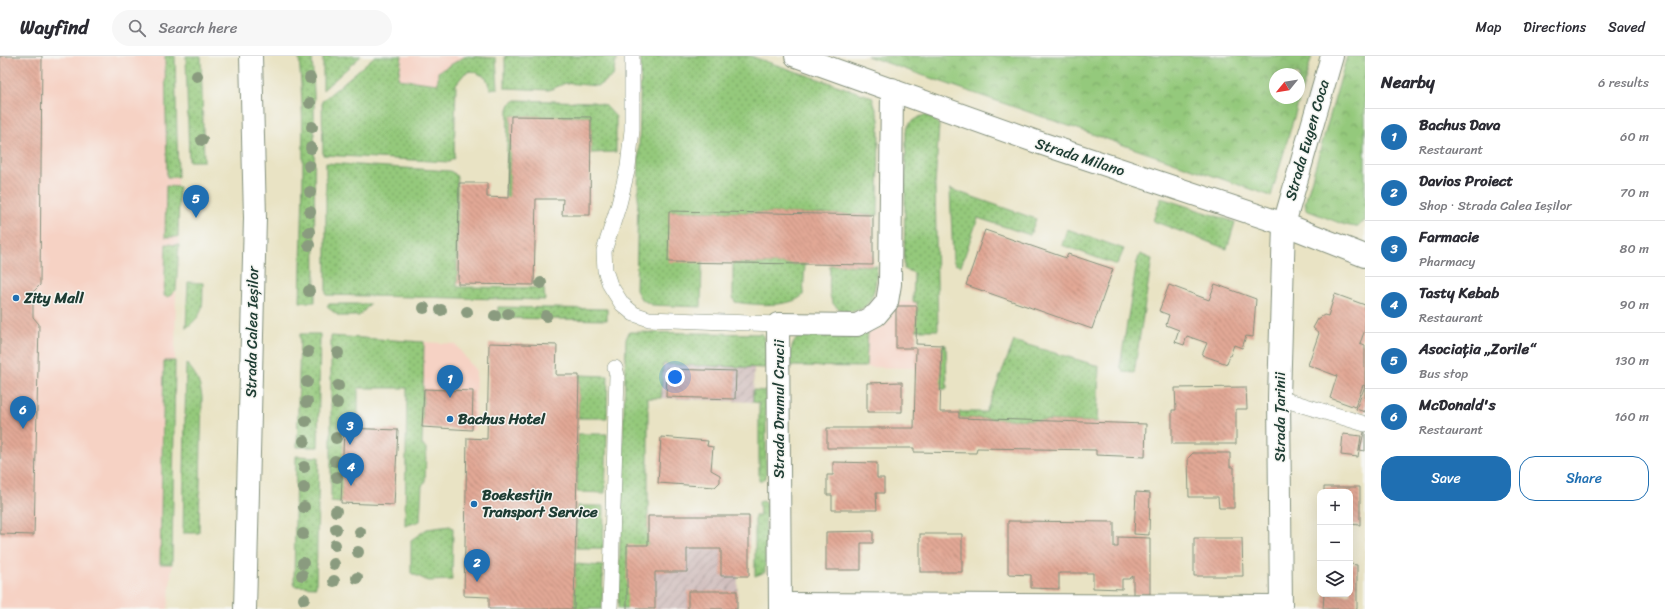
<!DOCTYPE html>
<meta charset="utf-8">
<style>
body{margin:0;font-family:Sriracha,sans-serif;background:#f7f7f7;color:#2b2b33}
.controls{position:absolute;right:12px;bottom:12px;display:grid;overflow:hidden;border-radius:8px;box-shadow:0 4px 16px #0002}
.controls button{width:36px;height:36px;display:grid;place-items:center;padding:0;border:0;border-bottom:1px solid #e1e1e2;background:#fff;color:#2b2b33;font:20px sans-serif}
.compass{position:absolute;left:1269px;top:12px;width:36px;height:36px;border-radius:50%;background:#fff;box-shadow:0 4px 16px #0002;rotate:240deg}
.you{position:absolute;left:675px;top:321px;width:14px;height:14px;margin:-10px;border:3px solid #fff;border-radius:50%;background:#1a73e8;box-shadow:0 0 0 6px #1a73e833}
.badge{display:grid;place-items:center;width:26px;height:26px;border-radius:50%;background:#1f6fb2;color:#fff;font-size:13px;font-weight:700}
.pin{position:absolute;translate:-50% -33px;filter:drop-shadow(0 1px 2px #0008)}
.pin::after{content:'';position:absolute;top:21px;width:14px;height:12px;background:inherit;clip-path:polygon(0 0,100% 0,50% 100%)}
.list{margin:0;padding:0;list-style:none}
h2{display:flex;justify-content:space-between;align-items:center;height:52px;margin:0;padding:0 16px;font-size:17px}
h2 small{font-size:13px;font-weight:400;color:#7c7c81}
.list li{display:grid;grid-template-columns:26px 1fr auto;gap:12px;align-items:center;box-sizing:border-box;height:56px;padding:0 16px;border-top:1px solid #e1e1e2}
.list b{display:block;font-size:15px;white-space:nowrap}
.list p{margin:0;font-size:13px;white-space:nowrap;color:#7c7c81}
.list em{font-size:13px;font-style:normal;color:#7c7c81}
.actions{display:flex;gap:8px;padding:12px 16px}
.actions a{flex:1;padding:9px 0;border:1px solid #1f6fb2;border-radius:16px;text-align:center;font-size:14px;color:#1f6fb2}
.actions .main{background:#1f6fb2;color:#fff}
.icon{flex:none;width:22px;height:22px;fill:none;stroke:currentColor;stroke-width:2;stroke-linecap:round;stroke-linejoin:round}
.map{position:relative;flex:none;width:1365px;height:553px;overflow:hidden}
header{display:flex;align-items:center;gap:24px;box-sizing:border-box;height:56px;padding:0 20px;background:#fff;border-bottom:1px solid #e1e1e2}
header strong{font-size:19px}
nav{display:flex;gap:22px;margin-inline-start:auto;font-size:14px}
.search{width:280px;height:36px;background:#f7f7f7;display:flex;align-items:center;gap:10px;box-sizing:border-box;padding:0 14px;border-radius:22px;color:#7c7c81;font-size:15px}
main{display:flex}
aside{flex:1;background:#fff}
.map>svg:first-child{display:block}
.built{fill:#f6d2c4}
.industrial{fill:url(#industrial-furrows)}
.park{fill:url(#park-crowns);stroke:#5a8358;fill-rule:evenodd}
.garden{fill:url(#garden-dots);stroke:#5a8358}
.building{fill:url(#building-back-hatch)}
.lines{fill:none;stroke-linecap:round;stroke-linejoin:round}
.service-casing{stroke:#84907c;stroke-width:16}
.minor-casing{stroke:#84907c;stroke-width:24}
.tertiary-casing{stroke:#84907c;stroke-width:24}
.primary-casing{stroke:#84907c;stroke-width:24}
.service{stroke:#fff;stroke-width:15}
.minor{stroke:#fff;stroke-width:22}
.tertiary{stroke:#fff;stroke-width:22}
.primary{stroke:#fff;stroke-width:22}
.tree{fill:#8a9b7f}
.poi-dot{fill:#1f6fb2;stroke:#f6f6f2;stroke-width:1.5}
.labels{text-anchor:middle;stroke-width:3;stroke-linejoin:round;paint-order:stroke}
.street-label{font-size:15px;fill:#1f3d34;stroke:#f6f6f2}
.poi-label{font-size:15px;font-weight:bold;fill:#1f3d34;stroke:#f6f6f2;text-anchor:start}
</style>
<header>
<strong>Wayfind</strong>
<div class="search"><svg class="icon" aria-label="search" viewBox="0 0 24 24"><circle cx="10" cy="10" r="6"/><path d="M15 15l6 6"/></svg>Search here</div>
<nav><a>Map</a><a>Directions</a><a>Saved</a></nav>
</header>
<main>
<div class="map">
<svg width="1365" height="553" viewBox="0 0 1365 553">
<defs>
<pattern id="industrial-furrows" width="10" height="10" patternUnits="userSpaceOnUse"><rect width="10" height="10" fill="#d1bfbe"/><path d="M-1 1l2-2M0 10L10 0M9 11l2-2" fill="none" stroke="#a99c9b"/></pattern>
<pattern id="park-crowns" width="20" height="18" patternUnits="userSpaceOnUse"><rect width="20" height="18" fill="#94c97b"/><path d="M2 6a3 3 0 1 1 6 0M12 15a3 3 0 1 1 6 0" fill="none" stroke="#78a466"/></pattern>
<pattern id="garden-dots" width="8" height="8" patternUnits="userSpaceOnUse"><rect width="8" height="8" fill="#94c97b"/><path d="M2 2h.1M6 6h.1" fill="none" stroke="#78a466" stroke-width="1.8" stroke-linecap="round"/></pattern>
<pattern id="building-back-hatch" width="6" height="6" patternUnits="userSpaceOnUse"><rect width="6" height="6" fill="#e2a895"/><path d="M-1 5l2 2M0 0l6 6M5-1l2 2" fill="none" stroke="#b78a7a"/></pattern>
</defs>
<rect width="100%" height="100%" fill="#f6f6f2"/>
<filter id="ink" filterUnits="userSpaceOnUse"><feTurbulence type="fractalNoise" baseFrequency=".025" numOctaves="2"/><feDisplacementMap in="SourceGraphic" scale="8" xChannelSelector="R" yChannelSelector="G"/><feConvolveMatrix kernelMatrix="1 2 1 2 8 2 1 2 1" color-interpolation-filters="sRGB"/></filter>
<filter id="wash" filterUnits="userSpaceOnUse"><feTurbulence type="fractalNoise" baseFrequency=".012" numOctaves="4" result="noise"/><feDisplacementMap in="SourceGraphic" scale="16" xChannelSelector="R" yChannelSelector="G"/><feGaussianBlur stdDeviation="0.9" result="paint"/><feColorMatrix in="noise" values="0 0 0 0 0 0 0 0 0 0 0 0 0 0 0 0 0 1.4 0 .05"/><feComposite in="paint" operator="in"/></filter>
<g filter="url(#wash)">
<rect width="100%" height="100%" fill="#e9e3c4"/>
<g class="built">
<polygon points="0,0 175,0 179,189 176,234 172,508 168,553 0,553"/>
<polygon points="402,0 466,0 439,16 438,28 397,23"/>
<polygon points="898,246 917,246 915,312 866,311 868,275 879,274 890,264"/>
<polygon points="424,286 455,288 476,315 475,374 423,371"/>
</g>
<g class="industrial">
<polygon points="663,307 754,311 753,346 661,342"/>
<polygon points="648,460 749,460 749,520 738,520 737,553 627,553 648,489"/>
</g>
<g class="park">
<path d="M867,0H1312L1271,140ZM1275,18H1299V42H1275Z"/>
<polygon points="1347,0 1365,0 1365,165 1356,171 1345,169 1306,154 1305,147"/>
</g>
<g class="garden">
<polygon points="165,0 175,0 178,121 167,121"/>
<polygon points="186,0 201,0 204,105 189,105"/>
<path d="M299,0H312L314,37L315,246H300C302,164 306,82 299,0Z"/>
<polygon points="323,0 361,0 323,34"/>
<polygon points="375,0 402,0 398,23 438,28 438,16 466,0 496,2 498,32 490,33 486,21 472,15 465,17 456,28 454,102 449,106 323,99 322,45"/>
<polygon points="505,0 617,0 613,20 598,30 566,27 549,34 505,32"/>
<polygon points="641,0 750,0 872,41 879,63 878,159 669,155 702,206 701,251 652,249 641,243 636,234"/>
<polygon points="516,44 593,46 605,49 616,61 616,96 591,97 591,61 511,60 509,142 506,141 508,53 510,48"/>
<path d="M925,59L934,63L939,69L935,129L938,274H916L917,246H913L914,217L904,213L906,75C909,65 916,62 925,59Z"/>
<polygon points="326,107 450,115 455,118 457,121 457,231 544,232 545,244 326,239"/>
<polygon points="166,130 179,131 178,181 165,181"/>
<polygon points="950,133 1036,163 1030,179 978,162 961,210 955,208 953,204"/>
<polygon points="1161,142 1235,166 1227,193 1153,165"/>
<polygon points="1067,173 1124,193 1117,209 1062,189"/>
<polygon points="166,188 179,189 176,234 168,241 164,240"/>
<polygon points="1140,198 1152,203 1134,317 1123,316 1120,310 1137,206"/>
<path d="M733,207L805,208L803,239C790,252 753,249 735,246L733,241Z"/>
<path d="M830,209L877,210C876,222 876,236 869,246C861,259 836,259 831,243C828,234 830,219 830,209Z"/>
<path d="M188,226L203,227C202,250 206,257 186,272Z"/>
<polygon points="329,248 370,248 359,260 339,260 327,251"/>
<polygon points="498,251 607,253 607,264 498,262"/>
<path d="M868,275L866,311L790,310C790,297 790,289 800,279Z"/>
<path d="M629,276L762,278C768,287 768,301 765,312L663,308L661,342H648V489L627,553H618L626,283Z"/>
<polygon points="300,278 320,278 318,391 297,391"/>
<polygon points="331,280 424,286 422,389 426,392 425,427 422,429 420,465 405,470 407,332 358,332 358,373 341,447 331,446"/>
<polygon points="1014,285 1099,310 1097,366 959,362 959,356 986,356"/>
<polygon points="942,289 946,289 947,333 940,333"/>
<polygon points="164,305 175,305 172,508 160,508"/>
<path d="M186,307C196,317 200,327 202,341L199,477H183Z"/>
<polygon points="579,319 608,320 607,362 578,362"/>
<polygon points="753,334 766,335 766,422 759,425 759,347 753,346"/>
<polygon points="578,378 607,378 605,437 577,436"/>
<polygon points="296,400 319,401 316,531 294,530"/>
<polygon points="763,445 766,448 765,516 755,520 755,460 760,460 759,446"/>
<polygon points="577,450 604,450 603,492 576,492"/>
<polygon points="450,470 453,472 452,524 428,525 411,517 411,484 427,473"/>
<polygon points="575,508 603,510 602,553 574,553"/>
</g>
<g id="blocks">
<g class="building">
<polygon points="0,0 42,0 40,229 33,236 33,261 39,268 34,479 0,478"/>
<polygon points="511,60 591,61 590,159 562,159 563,143 536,143 534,229 458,228 459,127 487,127 487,141 509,142"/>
<polygon points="669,155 873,159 873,209 668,206"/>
<polygon points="985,174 1066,202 1068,198 1113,213 1092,273 966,229"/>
<polygon points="1215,228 1256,243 1253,281 1246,280 1242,292 1234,289 1227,308 1202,299 1207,287 1187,280 1184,289 1175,286 1179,274 1166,269 1169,259 1159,255 1169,229 1209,244"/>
<polygon points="1335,238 1365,249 1365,274 1360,287 1365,289 1365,356 1356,353 1365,330 1363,329 1355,351 1330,342 1337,320 1308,309 1319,277 1313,272 1318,263 1324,259 1328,260"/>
<polygon points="896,250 917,250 916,288 942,289 940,356 959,356 959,362 1146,368 1145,401 1096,399 1096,394 977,392 976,397 914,396 914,392 827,392 827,372 914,372 916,292 896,292"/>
<polygon points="489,287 557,289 556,319 579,319 574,553 489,553 489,541 464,540 467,382 487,383"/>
<polygon points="667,313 736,315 735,343 666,341"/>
<polygon points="902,326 902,356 867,356 867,327"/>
<polygon points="1246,331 1247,353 1236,353 1236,388 1172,388 1172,354 1176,354 1175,332"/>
<polygon points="424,333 473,335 472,374 422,371"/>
<polygon points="344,372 398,374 394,449 341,447"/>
<polygon points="1364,376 1365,376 1365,395 1360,394"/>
<polygon points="1343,378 1361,380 1358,401 1341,399"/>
<polygon points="661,381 708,385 707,390 713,391 711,414 720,419 720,426 715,431 658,427"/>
<polygon points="1193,397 1230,397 1230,411 1234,411 1234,452 1219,452 1218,441 1189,441 1188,402"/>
<polygon points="833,406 877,407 877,422 884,422 884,437 876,437 877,454 832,454 832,439 827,439 827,419 833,419"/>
<polygon points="1324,431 1360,431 1360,469 1350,468 1350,436 1324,436"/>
<polygon points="1136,436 1150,437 1149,479 1134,478"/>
<polygon points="648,460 749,460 749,520 721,520 721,493 687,493 687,516 655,516 655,553 627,553 627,489 648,489"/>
<polygon points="1008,465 1114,466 1114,491 1118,491 1118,481 1150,482 1150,538 1133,538 1133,520 1129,523 1122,523 1122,533 1093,532 1093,517 1059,517 1059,533 1031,532 1031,519 1008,518"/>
<polygon points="873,475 873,487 861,487 861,514 826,514 826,476"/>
<rect x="920" y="478" width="42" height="38"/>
<polygon points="1194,482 1242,482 1243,520 1194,520"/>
<polygon points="1350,508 1357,509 1357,553 1323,553 1324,538 1350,538"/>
<rect x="688" y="535" width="49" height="18"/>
</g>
</g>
</g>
<g filter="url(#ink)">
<use href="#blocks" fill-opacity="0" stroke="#84907c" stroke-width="1"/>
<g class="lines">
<defs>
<g id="service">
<polyline points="632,0 632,74 628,111 619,148 604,195 605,214 610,229 622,248 634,258 649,263 778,268"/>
<polyline points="1279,342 1365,368"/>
<polyline points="610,553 617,319 615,312"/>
</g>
<g id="minor">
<polyline points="796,0 1037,86 1284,168 1365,200"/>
<polyline points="780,548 1281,550"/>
<polyline points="780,553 778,268 857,269 876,259 887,246 890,228 892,33"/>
</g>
<polyline id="tertiary" points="1281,553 1279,342 1284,168 1332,0"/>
<polyline id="primary" points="245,553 255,162 251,0"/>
</defs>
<use href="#service" class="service-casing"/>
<use href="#minor" class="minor-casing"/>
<use href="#tertiary" class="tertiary-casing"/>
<use href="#primary" class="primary-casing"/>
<use href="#service" class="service"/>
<use href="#minor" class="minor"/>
<use href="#tertiary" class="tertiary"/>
<use href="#primary" class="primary"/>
</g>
<g class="tree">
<circle cx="197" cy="20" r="6"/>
<circle cx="310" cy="22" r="6"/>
<circle cx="310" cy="47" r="6"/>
<circle cx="312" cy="71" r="6"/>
<circle cx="202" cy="84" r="6"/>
<circle cx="311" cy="92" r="6"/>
<circle cx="309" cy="110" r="6"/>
<circle cx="310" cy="136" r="6"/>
<circle cx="310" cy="156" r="6"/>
<circle cx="309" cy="176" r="6"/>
<circle cx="309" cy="189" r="6"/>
<circle cx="541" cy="227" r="6"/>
<circle cx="309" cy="235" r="6"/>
<circle cx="424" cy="252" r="6"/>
<circle cx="441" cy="254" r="6"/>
<circle cx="467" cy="256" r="6"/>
<circle cx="508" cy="258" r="6"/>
<circle cx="495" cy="260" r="6"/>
<circle cx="546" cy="260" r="6"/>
<circle cx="308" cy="296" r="6"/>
<circle cx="338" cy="297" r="6"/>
<circle cx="307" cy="326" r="6"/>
<circle cx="338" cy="330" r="6"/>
<circle cx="307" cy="346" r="6"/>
<circle cx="337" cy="347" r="6"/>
<circle cx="306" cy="365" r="6"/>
<circle cx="336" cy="382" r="6"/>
<circle cx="304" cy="385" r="6"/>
<circle cx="335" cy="405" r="6"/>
<circle cx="304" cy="411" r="6"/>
<circle cx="337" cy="421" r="6"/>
<circle cx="304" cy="432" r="6"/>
<circle cx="304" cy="451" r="6"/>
<circle cx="336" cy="455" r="6"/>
<circle cx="336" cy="473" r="6"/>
<circle cx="360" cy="476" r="6"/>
<circle cx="303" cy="478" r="6"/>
<circle cx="335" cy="489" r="6"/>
<circle cx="358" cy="496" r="6"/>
<circle cx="303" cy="507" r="6"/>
<circle cx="334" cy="508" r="6"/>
<circle cx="302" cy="519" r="6"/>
<circle cx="357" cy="522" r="6"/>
<circle cx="334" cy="525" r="6"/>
<circle cx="304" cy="543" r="6"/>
</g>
</g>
<g class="poi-dot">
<circle cx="16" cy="242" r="4"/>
<circle cx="450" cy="363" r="4"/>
<circle cx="474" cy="448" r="4"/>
</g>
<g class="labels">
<g class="street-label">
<text transform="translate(1307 84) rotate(-74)" y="5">Strada Eugen Coca</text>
<text transform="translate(1080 101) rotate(18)" y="5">Strada Milano</text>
<text transform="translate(252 276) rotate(-89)" y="5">Strada Calea Ieșilor</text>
<text transform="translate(779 353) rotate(-90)" y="5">Strada Drumul Crucii</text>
<text transform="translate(1280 361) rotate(-90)" y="5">Strada Țarinii</text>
</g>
<g class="poi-label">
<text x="24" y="247">Zity Mall</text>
<text x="458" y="368">Bachus Hotel</text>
<text x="482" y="444">Boekestijn<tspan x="482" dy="17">Transport Service</tspan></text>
</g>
</g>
</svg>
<div class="controls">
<button>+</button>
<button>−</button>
<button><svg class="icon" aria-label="layers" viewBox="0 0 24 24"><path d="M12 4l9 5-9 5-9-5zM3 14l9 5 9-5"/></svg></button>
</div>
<svg class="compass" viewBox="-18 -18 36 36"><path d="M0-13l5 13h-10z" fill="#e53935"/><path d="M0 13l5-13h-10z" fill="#7c7c81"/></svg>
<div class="you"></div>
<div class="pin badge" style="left:450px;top:342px">1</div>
<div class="pin badge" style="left:477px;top:526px">2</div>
<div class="pin badge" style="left:350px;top:389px">3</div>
<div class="pin badge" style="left:351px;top:430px">4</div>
<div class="pin badge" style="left:196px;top:162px">5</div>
<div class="pin badge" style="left:23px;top:373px">6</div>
</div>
<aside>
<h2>Nearby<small>6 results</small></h2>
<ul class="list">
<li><span class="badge">1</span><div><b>Bachus Dava</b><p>Restaurant</p></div><em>60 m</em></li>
<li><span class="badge">2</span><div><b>Davios Proiect</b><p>Shop · Strada Calea Ieșilor</p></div><em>70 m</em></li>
<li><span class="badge">3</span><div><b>Farmacie</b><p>Pharmacy</p></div><em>80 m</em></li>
<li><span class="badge">4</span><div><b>Tasty Kebab</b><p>Restaurant</p></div><em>90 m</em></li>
<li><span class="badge">5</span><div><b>Asociația „Zorile“</b><p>Bus stop</p></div><em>130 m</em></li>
<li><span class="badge">6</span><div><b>McDonald's</b><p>Restaurant</p></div><em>160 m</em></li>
</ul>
<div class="actions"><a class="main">Save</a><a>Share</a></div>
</aside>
</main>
